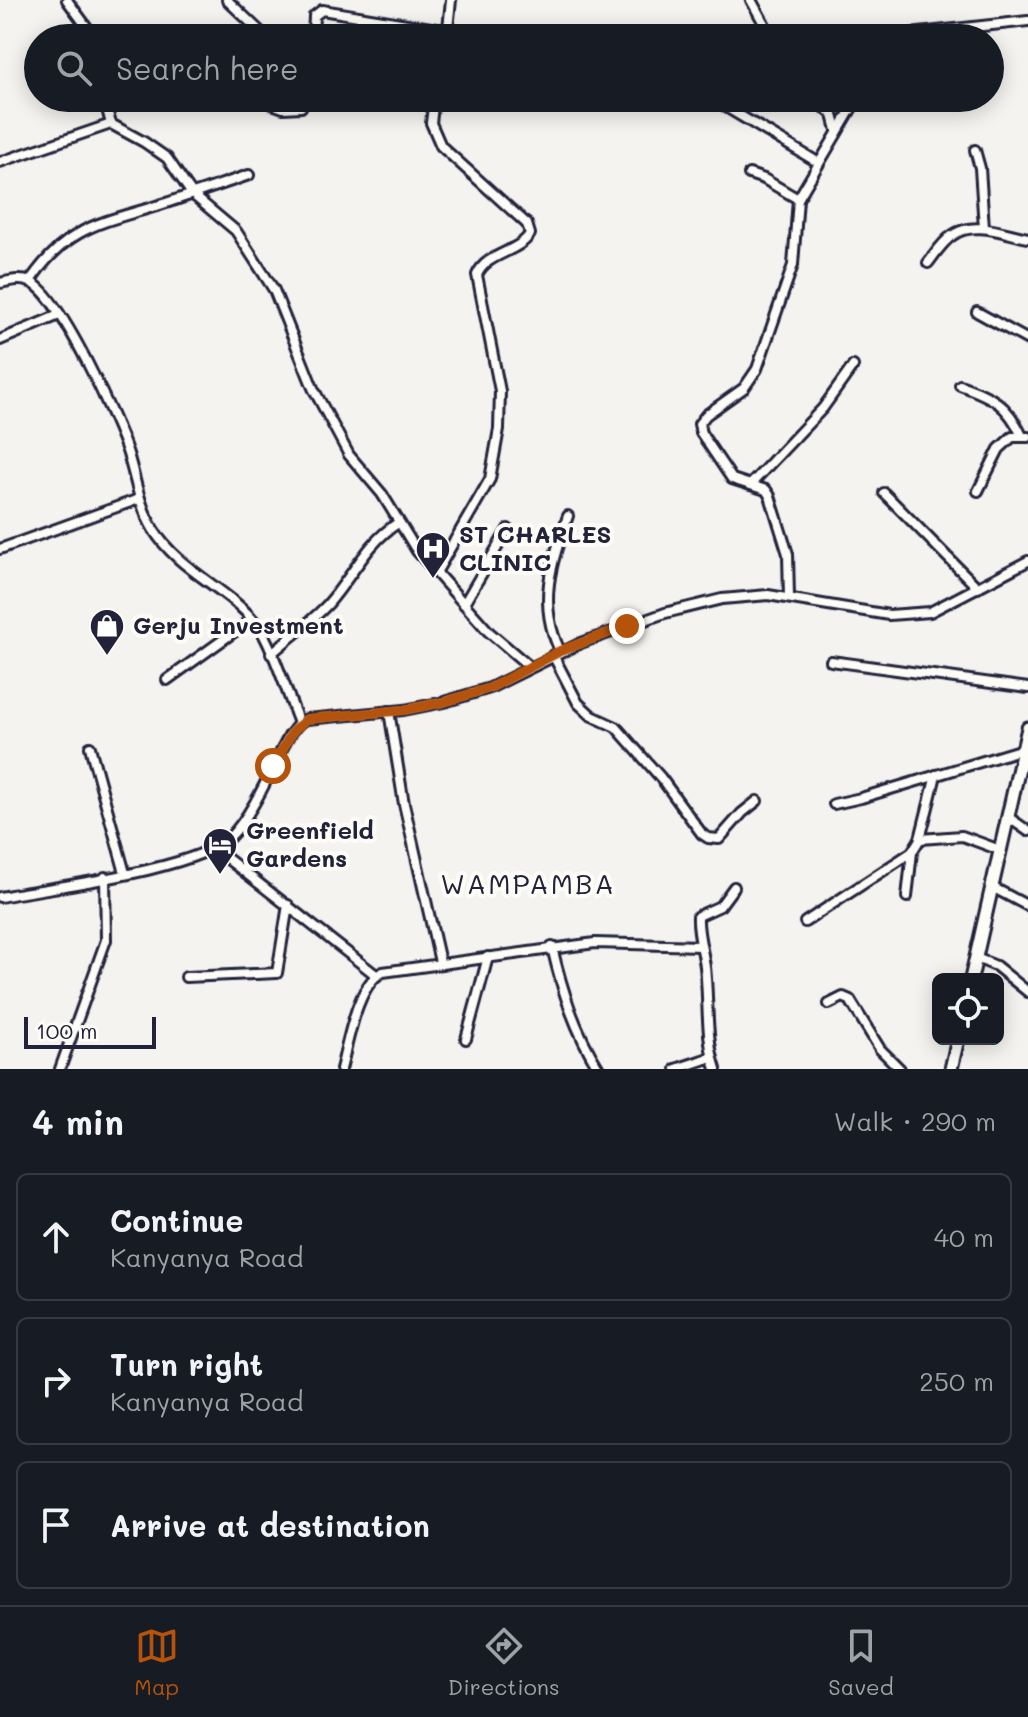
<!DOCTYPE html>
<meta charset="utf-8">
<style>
body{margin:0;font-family:Mali,sans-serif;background:#20242c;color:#f1f3f6}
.controls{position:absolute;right:24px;bottom:24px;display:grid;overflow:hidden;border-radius:12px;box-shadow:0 4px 20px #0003}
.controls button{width:72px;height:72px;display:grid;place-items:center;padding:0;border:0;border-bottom:2px solid #363941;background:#171b24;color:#f1f3f6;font:40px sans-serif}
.scale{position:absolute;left:24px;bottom:20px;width:132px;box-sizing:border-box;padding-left:8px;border:4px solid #22223b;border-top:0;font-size:22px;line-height:28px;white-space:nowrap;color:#22223b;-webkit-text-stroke:6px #fdfcf7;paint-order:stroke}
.stop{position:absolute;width:24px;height:24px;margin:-18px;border:6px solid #b45309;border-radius:50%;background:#fff}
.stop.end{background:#b45309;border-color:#fff;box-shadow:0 2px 8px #0008}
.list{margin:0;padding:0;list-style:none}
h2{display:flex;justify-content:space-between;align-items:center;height:104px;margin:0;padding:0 32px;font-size:34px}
h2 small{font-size:26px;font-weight:400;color:#9ea1a6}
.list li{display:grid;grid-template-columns:52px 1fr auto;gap:24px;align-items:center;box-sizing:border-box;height:128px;margin:0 16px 16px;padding:0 16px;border:2px solid #363941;border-radius:12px}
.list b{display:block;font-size:30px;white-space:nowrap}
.list p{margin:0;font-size:26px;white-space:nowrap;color:#9ea1a6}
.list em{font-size:26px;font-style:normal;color:#9ea1a6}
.icon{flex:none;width:44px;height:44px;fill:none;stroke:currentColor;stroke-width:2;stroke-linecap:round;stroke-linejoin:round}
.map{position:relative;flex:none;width:1028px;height:1069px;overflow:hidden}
.search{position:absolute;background:#171b24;box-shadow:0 4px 20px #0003;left:24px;right:24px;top:24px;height:88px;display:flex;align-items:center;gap:20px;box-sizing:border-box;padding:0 28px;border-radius:44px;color:#9ea1a6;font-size:30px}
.sheet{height:536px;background:#171b24}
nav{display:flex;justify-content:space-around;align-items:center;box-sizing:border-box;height:112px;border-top:2px solid #363941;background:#171b24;font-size:22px;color:#9ea1a6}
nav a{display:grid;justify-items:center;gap:4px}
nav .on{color:#b45309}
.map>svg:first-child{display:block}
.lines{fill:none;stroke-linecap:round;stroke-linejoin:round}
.street-casing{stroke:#22223b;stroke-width:14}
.secondary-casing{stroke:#22223b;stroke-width:17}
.street{stroke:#fdfcf7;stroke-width:8}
.secondary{stroke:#fdfcf7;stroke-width:11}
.route{stroke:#b45309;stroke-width:10}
.labels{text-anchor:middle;stroke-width:8;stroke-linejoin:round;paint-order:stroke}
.poi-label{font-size:24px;font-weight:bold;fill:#22223b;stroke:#fdfcf7;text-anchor:start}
.quarter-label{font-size:28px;letter-spacing:2px;fill:#22223b;stroke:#fdfcf7}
</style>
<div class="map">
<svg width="1028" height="1069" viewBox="0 0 1028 1069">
<rect width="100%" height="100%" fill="#f4f3ef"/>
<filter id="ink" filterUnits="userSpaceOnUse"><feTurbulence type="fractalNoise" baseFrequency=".0125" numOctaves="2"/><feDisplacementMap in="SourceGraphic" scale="16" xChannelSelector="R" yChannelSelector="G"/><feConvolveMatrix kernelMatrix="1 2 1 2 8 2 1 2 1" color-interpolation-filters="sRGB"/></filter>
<g filter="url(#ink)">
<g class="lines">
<defs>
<g id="street">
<polyline points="67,0 95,38"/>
<polyline points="227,0 267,38"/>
<polyline points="751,0 772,38"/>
<polyline points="900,35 1028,21"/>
<polyline points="313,38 314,16 322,10 449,31"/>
<polyline points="447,38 451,0"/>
<polyline points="104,98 111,124"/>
<polyline points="256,98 283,108 301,107 306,98"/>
<path d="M434,98L431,123L441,146L527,224L530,234C518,253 486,253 477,275L500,391L499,429L490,479L437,571"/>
<polyline points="711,98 819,163"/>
<polyline points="814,98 833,115 837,130"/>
<polyline points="975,150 980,168 984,228"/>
<polyline points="0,162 111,124 144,142 167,158 192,194 236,231 274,290 313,388 349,455 382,494 417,551 489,632 530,667"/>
<polyline points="749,174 764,179 798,199"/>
<path d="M928,263C935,254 943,241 953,235C974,220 1006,234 1028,238"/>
<path d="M30,281C70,223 104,223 166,203C194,194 222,184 249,175"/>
<path d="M0,283C10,281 20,278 30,282C59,292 118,423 128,454C136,480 139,505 153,529C178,570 226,587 256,623C271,641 289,699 299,723"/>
<polyline points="977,312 1028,340"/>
<polyline points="0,340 59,315"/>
<path d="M960,385C992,397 1007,403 1022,436"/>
<polyline points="751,484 823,408 853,366"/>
<polyline points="978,491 999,449 1012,437 1028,437"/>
<polyline points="884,493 978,588"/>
<polyline points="0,549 139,499"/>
<polyline points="789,597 788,554 770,496 766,490 732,479 701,433 699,424 706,415 744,388 757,369 793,265 798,199 853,106"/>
<polyline points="464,604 508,529"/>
<path d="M560,651C537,603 551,564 568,516"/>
<path d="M271,654C290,637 310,623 328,604C352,577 367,542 398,523"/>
<polyline points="553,655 578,703 592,716 616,727 661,778 702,834 708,838 719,839 742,813 757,801"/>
<polyline points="831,661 1028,688"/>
<polyline points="167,680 252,619"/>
<polyline points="389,711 404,804 440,962"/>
<polyline points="90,747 125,873"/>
<polyline points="834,804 861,798 1023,749"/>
<polyline points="1008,817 1028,831"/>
<polyline points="920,839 962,836 1000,850"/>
<polyline points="215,849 376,975"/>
<polyline points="992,887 1028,906"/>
<path d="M0,897C51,887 196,870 230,837C254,813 272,767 289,736L299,723L307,719L404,710L444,702L490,688L581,643L665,613L722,599L768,595L889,615L930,612L1028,561"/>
<polyline points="907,897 912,852"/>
<polyline points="805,922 912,852 920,839 936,775"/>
<path d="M552,947C562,990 575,1031 599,1069"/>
<polyline points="976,958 996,966 1028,992"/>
<polyline points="186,977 277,973 288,905"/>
<polyline points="829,1004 843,997 850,1000 880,1049 900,1069"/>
<polyline points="466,1039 488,957"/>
<polyline points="60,1069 106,940 105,877"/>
<path d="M341,1069C348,1043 357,983 383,972L595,943L701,946"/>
<polyline points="676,1069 712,1057"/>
<path d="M716,1069C705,1036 709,1001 705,967C703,950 697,933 698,916L720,906L734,887"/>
</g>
<g id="secondary">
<polyline points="971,979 1028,728"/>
<polyline points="951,1069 958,1039"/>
</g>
</defs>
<use href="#street" class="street-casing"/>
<use href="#secondary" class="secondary-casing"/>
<use href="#street" class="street"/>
<use href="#secondary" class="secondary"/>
</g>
</g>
<g class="lines" filter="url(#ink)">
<polyline class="route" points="273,766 293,731 307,719 404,710 444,702 490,688 560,651 627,626"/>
</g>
<defs>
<symbol id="hospital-pin" viewBox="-11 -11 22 30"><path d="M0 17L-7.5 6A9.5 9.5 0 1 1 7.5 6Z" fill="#22223b" stroke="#fdfcf7"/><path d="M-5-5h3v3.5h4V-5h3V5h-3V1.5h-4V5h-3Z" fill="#fff"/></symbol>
<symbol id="shop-pin" viewBox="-11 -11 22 30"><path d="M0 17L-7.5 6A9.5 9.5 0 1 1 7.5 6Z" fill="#22223b" stroke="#fdfcf7"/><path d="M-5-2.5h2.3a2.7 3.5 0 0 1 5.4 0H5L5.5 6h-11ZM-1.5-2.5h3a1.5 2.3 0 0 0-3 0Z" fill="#fff"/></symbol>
<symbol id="hotel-pin" viewBox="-11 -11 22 30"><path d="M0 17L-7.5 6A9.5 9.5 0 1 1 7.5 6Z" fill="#22223b" stroke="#fdfcf7"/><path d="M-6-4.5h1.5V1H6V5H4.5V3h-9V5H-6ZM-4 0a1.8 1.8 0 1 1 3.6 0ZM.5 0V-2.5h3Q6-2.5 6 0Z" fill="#fff"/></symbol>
</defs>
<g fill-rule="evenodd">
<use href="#hospital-pin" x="413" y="529" width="40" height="54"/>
<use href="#shop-pin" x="87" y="606" width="40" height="54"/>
<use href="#hotel-pin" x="200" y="825" width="40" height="54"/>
</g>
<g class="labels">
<g class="poi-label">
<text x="459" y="543">ST CHARLES<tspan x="459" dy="28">CLINIC</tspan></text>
<text x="133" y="634">Gerju Investment</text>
<text x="246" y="839">Greenfield<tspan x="246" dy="28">Gardens</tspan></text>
</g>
<g class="quarter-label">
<text x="528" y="894">WAMPAMBA</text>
</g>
</g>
</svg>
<div class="controls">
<button><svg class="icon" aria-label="locate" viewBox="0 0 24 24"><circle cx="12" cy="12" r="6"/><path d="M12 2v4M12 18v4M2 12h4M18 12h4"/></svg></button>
</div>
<div class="scale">100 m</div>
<div class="stop" style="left:273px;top:766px"></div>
<div class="stop end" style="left:627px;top:626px"></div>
<div class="search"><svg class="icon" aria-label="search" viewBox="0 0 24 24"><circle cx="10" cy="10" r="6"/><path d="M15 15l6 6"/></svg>Search here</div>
</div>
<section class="sheet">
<h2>4 min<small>Walk · 290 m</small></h2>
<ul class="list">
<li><svg class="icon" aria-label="ahead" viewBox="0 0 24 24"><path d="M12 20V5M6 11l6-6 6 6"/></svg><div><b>Continue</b><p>Kanyanya Road</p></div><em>40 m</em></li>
<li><svg class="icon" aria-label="right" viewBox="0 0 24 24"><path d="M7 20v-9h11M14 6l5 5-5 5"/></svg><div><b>Turn right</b><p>Kanyanya Road</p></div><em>250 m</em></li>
<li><svg class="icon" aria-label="arrive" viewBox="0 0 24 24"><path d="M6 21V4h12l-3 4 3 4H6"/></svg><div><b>Arrive at destination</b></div></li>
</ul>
</section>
<nav>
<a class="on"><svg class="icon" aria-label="map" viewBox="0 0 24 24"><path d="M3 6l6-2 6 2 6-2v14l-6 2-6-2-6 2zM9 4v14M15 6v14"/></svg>Map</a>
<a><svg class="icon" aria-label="directions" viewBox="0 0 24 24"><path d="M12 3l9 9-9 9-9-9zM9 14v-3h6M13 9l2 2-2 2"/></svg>Directions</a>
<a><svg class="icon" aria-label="saved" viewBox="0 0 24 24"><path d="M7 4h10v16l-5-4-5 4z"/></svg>Saved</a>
</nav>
